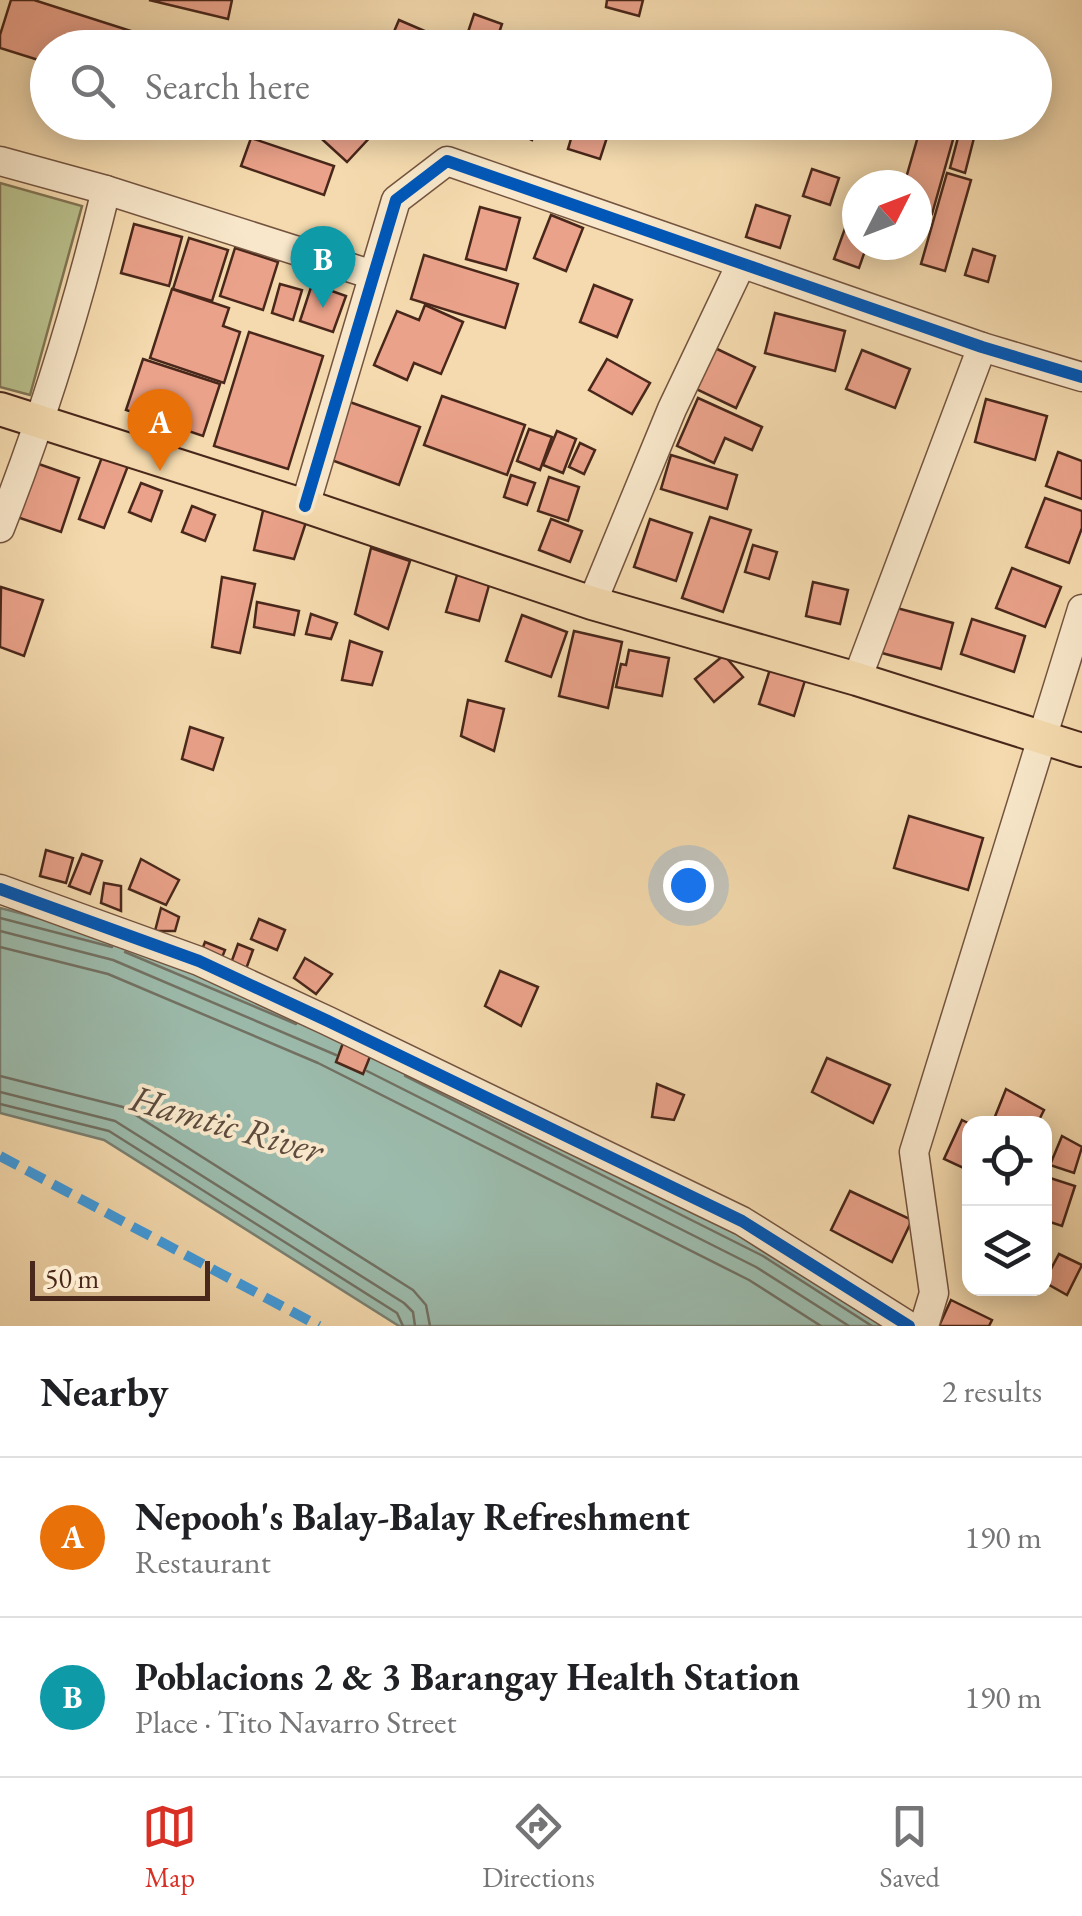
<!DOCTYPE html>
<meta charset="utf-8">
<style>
body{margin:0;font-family:"EB Garamond",serif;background:#f6f6f6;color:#202124}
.controls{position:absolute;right:30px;bottom:30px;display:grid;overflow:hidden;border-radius:20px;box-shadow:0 5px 25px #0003}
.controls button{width:90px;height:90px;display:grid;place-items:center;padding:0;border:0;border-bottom:2px solid #e0e0e0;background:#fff;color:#202124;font:50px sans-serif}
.compass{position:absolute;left:842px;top:170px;width:90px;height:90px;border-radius:50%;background:#fff;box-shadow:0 5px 25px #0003;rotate:48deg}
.scale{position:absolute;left:30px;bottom:25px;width:180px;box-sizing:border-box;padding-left:10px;border:5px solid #49271a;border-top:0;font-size:28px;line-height:35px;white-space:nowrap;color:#49271a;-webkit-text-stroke:8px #f8e7ca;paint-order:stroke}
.you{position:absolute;left:688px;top:885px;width:35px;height:35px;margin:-25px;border:8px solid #fff;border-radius:50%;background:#1a73e8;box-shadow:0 0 0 15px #1a73e833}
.badge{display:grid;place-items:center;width:65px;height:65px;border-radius:50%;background:#d93025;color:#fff;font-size:32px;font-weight:700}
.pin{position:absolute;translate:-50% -82px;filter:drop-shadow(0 2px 5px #0008)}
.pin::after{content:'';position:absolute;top:52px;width:35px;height:30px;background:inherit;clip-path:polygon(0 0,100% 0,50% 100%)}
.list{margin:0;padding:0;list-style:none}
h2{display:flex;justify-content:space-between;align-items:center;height:130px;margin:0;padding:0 40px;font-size:42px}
h2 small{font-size:32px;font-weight:400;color:#757577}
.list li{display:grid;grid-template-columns:65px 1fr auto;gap:30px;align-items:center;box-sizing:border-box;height:160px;padding:0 40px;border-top:2px solid #e0e0e0}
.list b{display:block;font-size:38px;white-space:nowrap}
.list p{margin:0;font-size:32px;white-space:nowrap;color:#757577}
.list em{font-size:32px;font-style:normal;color:#757577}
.icon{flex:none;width:55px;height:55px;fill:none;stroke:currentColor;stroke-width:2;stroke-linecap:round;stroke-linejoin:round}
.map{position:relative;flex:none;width:1082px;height:1326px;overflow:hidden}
.search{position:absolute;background:#fff;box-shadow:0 5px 25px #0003;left:30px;right:30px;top:30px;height:110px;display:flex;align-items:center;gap:25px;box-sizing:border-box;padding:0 35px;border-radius:55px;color:#757577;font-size:38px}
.sheet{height:450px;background:#fff}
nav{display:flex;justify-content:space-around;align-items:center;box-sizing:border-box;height:140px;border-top:2px solid #e0e0e0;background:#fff;font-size:28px;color:#757577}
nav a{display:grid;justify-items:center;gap:5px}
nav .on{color:#d93025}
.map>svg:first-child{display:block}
.green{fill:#b9c08c;stroke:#817453;stroke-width:2.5}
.water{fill:#9cbbac;stroke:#7b8072;stroke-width:2.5}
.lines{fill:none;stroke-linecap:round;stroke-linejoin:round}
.shore{stroke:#727163;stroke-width:2.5}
.building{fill:#eaa28a;stroke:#49271a;stroke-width:2.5}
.minor-casing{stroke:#74543f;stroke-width:31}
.major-casing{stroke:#49271a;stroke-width:36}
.minor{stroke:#f8e7ca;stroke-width:28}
.major{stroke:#f4daae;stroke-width:32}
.quiet{stroke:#409cdf;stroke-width:10;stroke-dasharray:20 10;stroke-linecap:butt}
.cycleway-casing{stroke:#f8e7ca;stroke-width:19}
.cycleway{stroke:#0057b8;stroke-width:12}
.labels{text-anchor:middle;stroke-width:8;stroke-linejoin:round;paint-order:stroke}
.water-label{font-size:38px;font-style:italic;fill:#5e4c3e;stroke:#f8e7ca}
</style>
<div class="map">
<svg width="1082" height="1326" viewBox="0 0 1082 1326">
<rect width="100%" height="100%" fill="#f4daae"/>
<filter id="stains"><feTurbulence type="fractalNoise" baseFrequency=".002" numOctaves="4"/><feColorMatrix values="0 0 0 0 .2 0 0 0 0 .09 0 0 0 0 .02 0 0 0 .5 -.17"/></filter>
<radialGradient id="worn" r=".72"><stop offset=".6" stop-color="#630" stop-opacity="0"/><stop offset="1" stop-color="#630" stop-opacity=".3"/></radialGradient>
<polygon class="green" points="0,183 82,206 30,395 0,387"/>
<polygon class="water" points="0,908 120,939 334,1029 768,1248 891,1326 399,1326 104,1140 0,1113"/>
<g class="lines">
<g class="shore">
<polyline points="0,918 112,947"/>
<polyline points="0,931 113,960 336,1055"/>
<polyline points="0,947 108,974 318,1063 749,1280 821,1326"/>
<polyline points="125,952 296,1024"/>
<polyline points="367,1071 756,1267 849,1326"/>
<polyline points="0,1076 123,1107 413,1290 426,1305 430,1326"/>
<polyline points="405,1076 763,1256 872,1326"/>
<polyline points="0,1092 115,1121 404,1303 413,1312 415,1326"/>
<polyline points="0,1104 109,1131 397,1313 403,1326"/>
</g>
</g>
<g class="building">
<polygon points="11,0 34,0 184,48 48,48 48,63 0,48 0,35"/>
<polygon points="149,0 232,0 228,19"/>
<polygon points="607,0 643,0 639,16 606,7"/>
<polygon points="474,14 502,24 494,48 463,47"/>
<polygon points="399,20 427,32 421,48 387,48"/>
<polygon points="989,35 1006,40 1004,48 986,48"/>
<polygon points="318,122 361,122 373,134 347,162 312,130"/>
<polygon points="515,122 540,122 532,140 511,130"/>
<polygon points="576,122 612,122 600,159 568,149"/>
<polygon points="921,126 954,136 932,214 917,209 917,185 904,185"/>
<polygon points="960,130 975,134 965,173 950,168"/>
<polygon points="251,138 334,166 324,195 241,166"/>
<polygon points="812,169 839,178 830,205 803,196"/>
<polygon points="947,173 971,180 945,271 921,264"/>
<polygon points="857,195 857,245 867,245 859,268 834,259"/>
<polygon points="756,205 790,216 780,248 746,237"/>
<polygon points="480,207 520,218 506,270 466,259"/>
<polygon points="551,215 583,228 566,271 534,258"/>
<polygon points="134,224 182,237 169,286 121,273"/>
<polygon points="189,238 228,250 212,301 173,289"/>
<polygon points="235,248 278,262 263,310 220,296"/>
<polygon points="973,249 995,256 988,282 965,275"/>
<polygon points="424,255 518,284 505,328 411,299"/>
<polygon points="280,284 302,290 293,320 272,313"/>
<polygon points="312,284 346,296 333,332 300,321"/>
<polygon points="594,285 632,300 617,337 580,322"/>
<polygon points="172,289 229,308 223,326 240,332 224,383 150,358"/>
<polygon points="425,305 463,322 441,374 414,363 407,380 374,365 397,311 419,320"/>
<polygon points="775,313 845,331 835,371 765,353"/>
<polygon points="249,332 323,356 288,469 214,446"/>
<polygon points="715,348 755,367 736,408 696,389"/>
<polygon points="862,350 910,369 895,408 846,389"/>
<polygon points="143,359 220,384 203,436 126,410"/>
<polygon points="607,359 650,383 632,414 589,390"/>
<polygon points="442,396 525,425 507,475 424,445"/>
<polygon points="698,398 762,427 752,450 725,438 714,463 677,446"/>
<polygon points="986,399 1047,416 1035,460 975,442"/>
<polygon points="347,401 420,427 399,485 326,458"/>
<polygon points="529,429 552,437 540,470 517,461"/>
<polygon points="557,431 576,439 563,473 543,465"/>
<polygon points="580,443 595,450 584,474 569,467"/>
<polygon points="105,449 131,458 104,528 79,519"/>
<polygon points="1058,452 1082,461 1082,499 1046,486"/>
<polygon points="671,455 737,475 727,509 661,489"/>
<polygon points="33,462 79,478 61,532 14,516"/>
<polygon points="511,475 535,483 527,505 504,497"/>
<polygon points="549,477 579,487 568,521 538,511"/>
<polygon points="141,483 162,491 151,521 129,512"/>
<polygon points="1045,498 1082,511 1082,528 1069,563 1026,547"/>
<polygon points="265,502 308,516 294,559 254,550"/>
<polygon points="192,506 215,515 205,541 182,532"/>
<polygon points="710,517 751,530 723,612 682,598"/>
<polygon points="551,519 582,531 570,562 539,550"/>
<polygon points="650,519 692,533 676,581 634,567"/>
<polygon points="753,545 777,552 769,579 745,572"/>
<polygon points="371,548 410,561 388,629 355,614"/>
<polygon points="461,562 493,571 479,621 446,612"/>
<polygon points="1012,568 1061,587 1045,627 996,608"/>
<polygon points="222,577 255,584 240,653 212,647"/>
<polygon points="813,582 848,590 840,624 806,616"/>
<polygon points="1,587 43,600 24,656 0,647"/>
<polygon points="257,602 299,611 294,635 254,627"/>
<polygon points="893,607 953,623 941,669 882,653"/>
<polygon points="311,614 337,623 331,639 306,634"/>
<polygon points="522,615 567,632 551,677 506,661"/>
<polygon points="972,619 1025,636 1014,672 961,654"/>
<polygon points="574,631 622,642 608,708 559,696"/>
<polygon points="350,641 382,652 372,685 342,680"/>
<polygon points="629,650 669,658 662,696 616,687 621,664 626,665"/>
<polygon points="724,655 743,677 714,702 695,679"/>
<polygon points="771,666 806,677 794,716 759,704"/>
<polygon points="468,700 504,709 494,751 461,736"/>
<polygon points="190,727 223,738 213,770 182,759"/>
<polygon points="909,816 983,838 968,890 894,868"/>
<polygon points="46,850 73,858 66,883 40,876"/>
<polygon points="82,854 102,861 90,894 69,886"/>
<polygon points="141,859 179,880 166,905 129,889"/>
<polygon points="104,883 121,886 121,911 101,903"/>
<polygon points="161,908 179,917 175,931 155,931"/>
<polygon points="259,919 285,930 277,950 251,939"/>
<polygon points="205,942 225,950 219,965 199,958"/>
<polygon points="238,944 253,950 246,969 231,963"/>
<polygon points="305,958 332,974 316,994 294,978"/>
<polygon points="500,971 538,987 521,1026 485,1006"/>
<polygon points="343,1043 371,1054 363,1074 336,1062"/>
<polygon points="827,1058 890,1085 873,1123 812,1092"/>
<polygon points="657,1084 684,1095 674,1120 652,1117"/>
<polygon points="1006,1089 1044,1110 1037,1124 992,1124"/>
<polygon points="962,1120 970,1124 970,1171 944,1159"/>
<polygon points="1062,1136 1082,1147 1074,1173 1050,1165"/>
<polygon points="1044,1176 1075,1186 1062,1226 1044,1220"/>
<polygon points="850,1191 912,1220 892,1262 831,1230"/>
<polygon points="1059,1254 1082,1265 1067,1295 1044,1282"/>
<polygon points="951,1300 992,1320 989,1326 939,1326"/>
</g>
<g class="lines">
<defs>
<g id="minor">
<polyline points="0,161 106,190 373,275"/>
<polyline points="305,506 396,200 447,161 982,347 1082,377"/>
<path d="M0,528C45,414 77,309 106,190"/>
<polyline points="592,603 672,409 741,264"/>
<polyline points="857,679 982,347"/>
<polyline points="0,889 199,961 328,1021 742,1221 909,1326"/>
<polyline points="924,1326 934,1293 914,1152 1082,609"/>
</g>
<polyline id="major" points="0,409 305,506 592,603 857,679 1082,750"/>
</defs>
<use href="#minor" class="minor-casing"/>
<use href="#major" class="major-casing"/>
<use href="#minor" class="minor"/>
<use href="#major" class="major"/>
<polyline class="quiet" points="0,1156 319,1326"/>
<defs>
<g id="cycleway">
<polyline points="305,506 396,200 447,161 982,347 1082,377"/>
<polyline points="0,889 199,961 328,1021 742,1221 909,1326"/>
</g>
</defs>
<use href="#cycleway" class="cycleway-casing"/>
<use href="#cycleway" class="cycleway"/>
</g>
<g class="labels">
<g class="water-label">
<text transform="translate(227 1124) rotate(16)" y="13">Hamtic River</text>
</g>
</g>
<rect width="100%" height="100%" filter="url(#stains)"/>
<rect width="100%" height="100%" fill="url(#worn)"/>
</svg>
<div class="controls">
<button><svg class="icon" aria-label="locate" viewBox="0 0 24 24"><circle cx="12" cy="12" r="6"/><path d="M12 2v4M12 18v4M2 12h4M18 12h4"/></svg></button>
<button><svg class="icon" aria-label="layers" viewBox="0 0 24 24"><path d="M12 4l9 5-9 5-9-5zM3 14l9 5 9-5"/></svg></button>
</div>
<svg class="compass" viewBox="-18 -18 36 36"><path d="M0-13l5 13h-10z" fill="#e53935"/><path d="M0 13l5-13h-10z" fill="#757577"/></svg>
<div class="scale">50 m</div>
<div class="you"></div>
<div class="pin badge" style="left:160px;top:471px;background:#e8710a">A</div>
<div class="pin badge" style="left:323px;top:308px;background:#0f9aa8">B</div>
<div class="search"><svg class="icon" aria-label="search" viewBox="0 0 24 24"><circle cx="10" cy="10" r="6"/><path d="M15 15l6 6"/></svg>Search here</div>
</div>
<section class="sheet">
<h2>Nearby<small>2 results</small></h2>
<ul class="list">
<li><span class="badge" style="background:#e8710a">A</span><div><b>Nepooh's Balay-Balay Refreshment</b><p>Restaurant</p></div><em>190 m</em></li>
<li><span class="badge" style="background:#0f9aa8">B</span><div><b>Poblacions 2 &amp; 3 Barangay Health Station</b><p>Place · Tito Navarro Street</p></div><em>190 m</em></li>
</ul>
</section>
<nav>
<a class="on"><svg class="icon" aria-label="map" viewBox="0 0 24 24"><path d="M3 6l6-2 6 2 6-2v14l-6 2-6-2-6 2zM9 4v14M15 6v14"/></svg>Map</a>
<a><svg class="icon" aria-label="directions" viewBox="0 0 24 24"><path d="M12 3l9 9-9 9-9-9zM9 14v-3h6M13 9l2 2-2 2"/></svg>Directions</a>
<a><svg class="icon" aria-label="saved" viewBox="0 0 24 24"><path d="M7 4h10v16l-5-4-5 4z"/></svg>Saved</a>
</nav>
